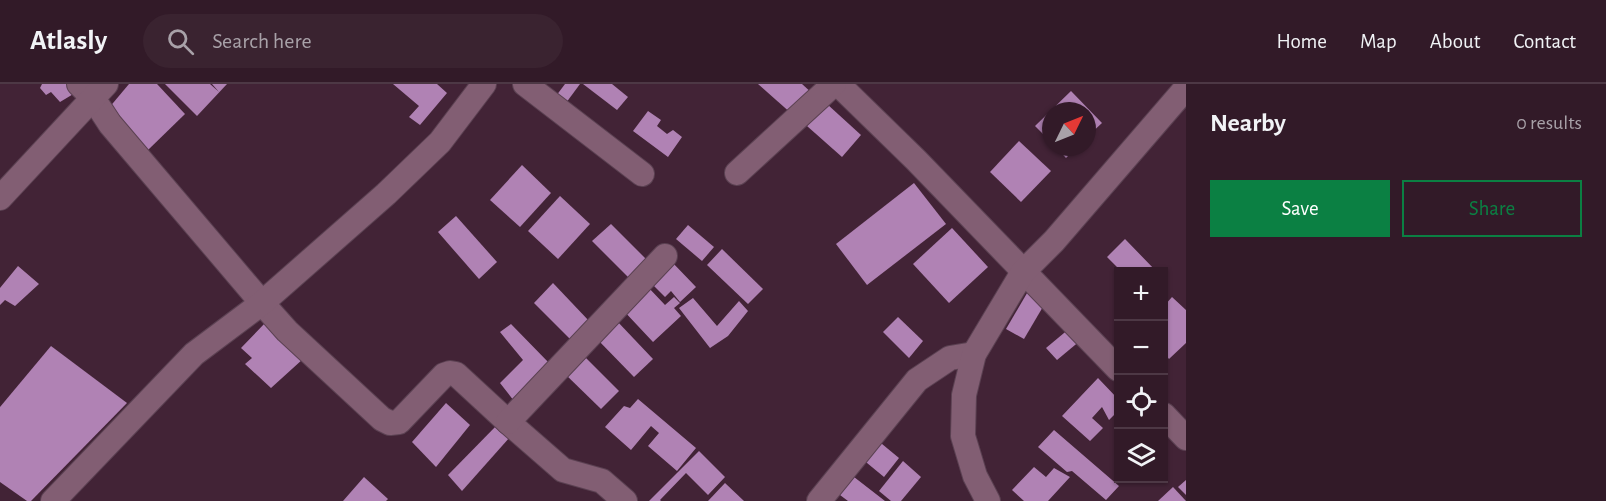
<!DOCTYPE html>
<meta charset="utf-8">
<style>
body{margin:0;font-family:"Alegreya Sans",sans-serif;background:#3a2330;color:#f1f3f6}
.controls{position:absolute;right:18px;bottom:18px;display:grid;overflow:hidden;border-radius:0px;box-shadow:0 2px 4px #0004}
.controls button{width:54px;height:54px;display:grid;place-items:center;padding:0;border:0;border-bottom:2px solid #4d3845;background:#321a28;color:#f1f3f6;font:30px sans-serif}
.compass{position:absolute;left:1042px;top:18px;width:54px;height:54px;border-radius:50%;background:#321a28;box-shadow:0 2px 4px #0004;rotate:47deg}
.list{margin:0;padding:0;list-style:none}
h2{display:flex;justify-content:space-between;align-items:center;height:78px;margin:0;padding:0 24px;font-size:26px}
h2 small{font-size:20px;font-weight:400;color:#a8a1a8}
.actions{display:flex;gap:12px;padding:18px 24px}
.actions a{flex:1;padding:14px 0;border:2px solid #0b8043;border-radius:0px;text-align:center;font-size:21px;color:#0b8043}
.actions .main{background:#0b8043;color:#fff}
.icon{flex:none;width:33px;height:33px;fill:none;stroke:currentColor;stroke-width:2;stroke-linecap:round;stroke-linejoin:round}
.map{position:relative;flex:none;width:1186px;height:417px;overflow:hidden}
header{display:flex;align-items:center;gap:36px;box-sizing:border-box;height:84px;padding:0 30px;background:#321a28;border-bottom:2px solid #4d3845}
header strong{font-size:28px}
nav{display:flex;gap:33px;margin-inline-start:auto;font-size:21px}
.search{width:420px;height:54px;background:#3a2330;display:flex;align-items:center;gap:15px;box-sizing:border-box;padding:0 21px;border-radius:33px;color:#a8a1a8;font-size:22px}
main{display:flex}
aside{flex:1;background:#321a28}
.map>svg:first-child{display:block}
.building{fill:#b082b4}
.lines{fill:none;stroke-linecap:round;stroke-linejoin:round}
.minor-casing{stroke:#5b4152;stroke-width:26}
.minor{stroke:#825e73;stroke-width:24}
</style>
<header>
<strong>Atlasly</strong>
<div class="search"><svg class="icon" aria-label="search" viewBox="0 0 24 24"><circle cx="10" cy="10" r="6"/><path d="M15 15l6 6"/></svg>Search here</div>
<nav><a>Home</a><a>Map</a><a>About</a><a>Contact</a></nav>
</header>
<main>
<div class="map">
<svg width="1186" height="417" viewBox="0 0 1186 417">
<rect width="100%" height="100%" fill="#422336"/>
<g class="building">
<polygon points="42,0 68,0 75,9 60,18 51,8 46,11 40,4"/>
<polygon points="129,0 157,0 185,30 148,66 108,25"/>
<polygon points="165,0 210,0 219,8 212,0 227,0 197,32"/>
<polygon points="393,0 437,0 447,9 420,41 409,33 419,22"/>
<polygon points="565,0 580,0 563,23 553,16"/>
<polygon points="583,0 612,0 628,13 617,26"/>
<polygon points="758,0 802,0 813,10 793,31"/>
<polygon points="1071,7 1102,39 1087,53 1087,27 1051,27 1051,58 1035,42"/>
<polygon points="827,20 861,51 842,73 807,42"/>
<polygon points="648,27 661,36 657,42 667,50 673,46 682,53 668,73 633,47"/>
<polygon points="1019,57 1051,87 1021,118 990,88"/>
<polygon points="1056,63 1077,63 1066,74"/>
<polygon points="522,81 551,109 520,143 490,116"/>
<polygon points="914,99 946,140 867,201 836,160"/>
<polygon points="560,112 590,140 558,175 528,147"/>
<polygon points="456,132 497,178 479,195 438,148"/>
<polygon points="611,140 648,177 630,195 592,157"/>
<polygon points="688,141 714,163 702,177 676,155"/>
<polygon points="952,144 988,183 949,219 913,180"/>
<polygon points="1125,155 1157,188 1131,188 1129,185 1122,188 1107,173"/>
<polygon points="722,165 763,205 748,220 707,181"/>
<polygon points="671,177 696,203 680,218 671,207 665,213 649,197"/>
<polygon points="18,182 39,200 15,222 5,216 0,221 0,204"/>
<polygon points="553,199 590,238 572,257 534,219"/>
<polygon points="647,202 665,221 674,213 680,219 674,224 681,232 653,258 622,225"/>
<polygon points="1030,204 1044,221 1024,255 1006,245"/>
<polygon points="1172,213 1186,226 1186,259 1169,275 1164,269 1164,241 1166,241 1164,238 1164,222"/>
<polygon points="693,214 717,242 739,217 748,227 728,252 710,264 679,224"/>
<polygon points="898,233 923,257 909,274 883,248"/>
<polygon points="616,236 653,275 634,293 597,255"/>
<polygon points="265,239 303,275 271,304 245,280 252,274 241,264"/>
<polygon points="511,240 550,280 514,317 500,299 523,276 500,248"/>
<polygon points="1070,244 1081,256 1057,276 1046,264"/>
<polygon points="51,262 127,319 31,417 27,417 0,398 0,323"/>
<polygon points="585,273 619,307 601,325 563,288"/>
<polygon points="1098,294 1118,315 1118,327 1109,336 1102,323 1092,334 1103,344 1090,357 1062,332"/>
<polygon points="638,315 696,364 677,387 648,362 659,349 651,342 631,366 605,343 624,322 630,324"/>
<polygon points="446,319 470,341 436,383 412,358"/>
<polygon points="498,340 511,352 462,407 448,391"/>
<polygon points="1054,346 1119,402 1106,416 1072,387 1067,388 1038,363"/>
<polygon points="876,355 899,374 884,393 861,374"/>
<polygon points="699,367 725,393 708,411 686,389 660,416 661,417 649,417"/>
<polygon points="903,377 921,393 901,417 891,417 879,407"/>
<polygon points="1034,383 1046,393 1054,384 1070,393 1048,417 1024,417 1012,406"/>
<polygon points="845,386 885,417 848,417 840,411 835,417 822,417"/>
<polygon points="364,393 388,415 386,417 343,417"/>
<polygon points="1186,396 1186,411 1178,403"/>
<polygon points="725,399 744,417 708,417"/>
<polygon points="1173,403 1186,417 1158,417"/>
</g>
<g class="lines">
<defs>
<g id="minor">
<polyline points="79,0 93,14 110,40 262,219 287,247 382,335 390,339 399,338 444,291 450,289 456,290 508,338 563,386 602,397 625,417"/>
<polyline points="525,0 642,90"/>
<polyline points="838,0 916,76 1118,285"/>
<polyline points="737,89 834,0"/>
<polyline points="0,114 106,0"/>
<polyline points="1164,331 1186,354"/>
<polyline points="508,338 665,172"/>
<polyline points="53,417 194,270 262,219 386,110 440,58 484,0"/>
<polyline points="819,417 917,296 950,274 974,270"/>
<polyline points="988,417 975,392 963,352 964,311 974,270 1023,188 1054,157 1186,4"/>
</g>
</defs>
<use href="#minor" class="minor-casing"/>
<use href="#minor" class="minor"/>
</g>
</svg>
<div class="controls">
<button>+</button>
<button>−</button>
<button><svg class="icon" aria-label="locate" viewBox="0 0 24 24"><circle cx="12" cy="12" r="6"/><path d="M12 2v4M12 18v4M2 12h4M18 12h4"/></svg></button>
<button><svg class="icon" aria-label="layers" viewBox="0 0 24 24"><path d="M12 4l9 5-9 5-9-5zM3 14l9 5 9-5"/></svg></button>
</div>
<svg class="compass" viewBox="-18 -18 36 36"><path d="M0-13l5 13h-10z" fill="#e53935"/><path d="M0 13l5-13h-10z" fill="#a8a1a8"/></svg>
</div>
<aside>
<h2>Nearby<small>0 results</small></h2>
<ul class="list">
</ul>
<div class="actions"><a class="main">Save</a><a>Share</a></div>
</aside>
</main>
